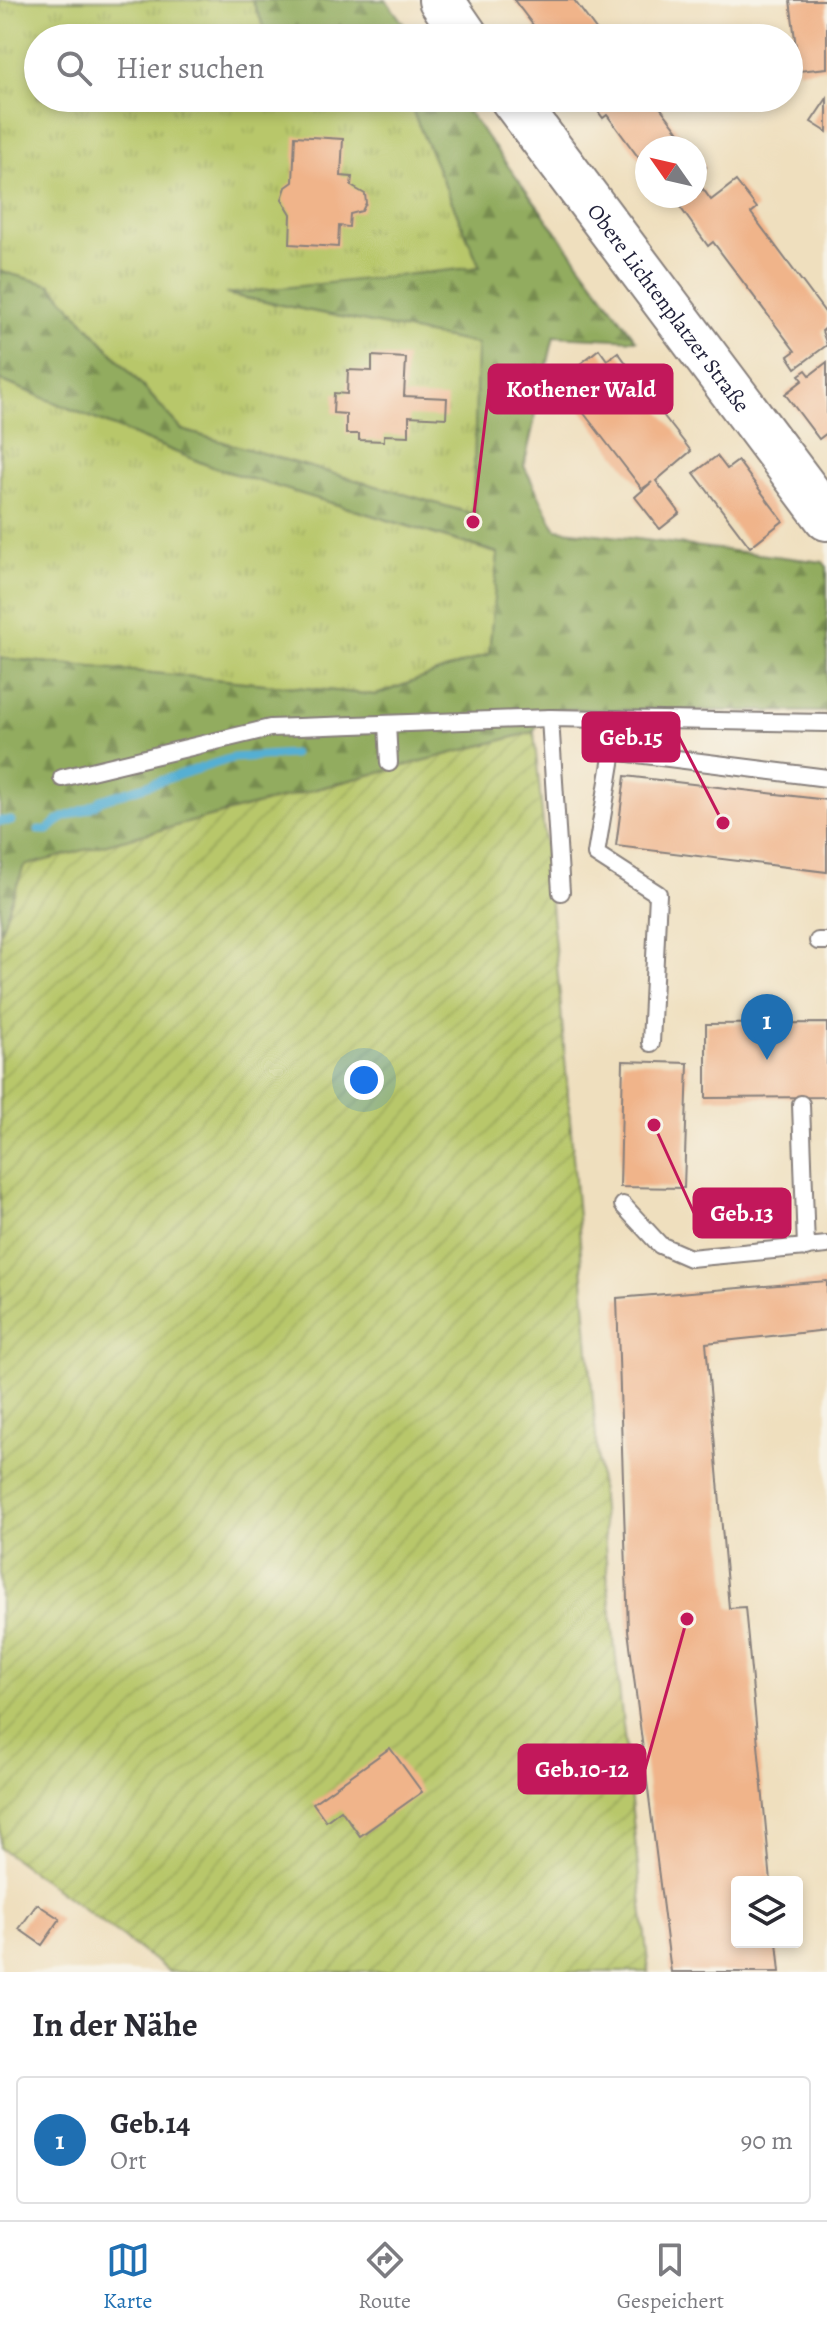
<!DOCTYPE html>
<html lang="de">
<meta charset="utf-8">
<style>
body{margin:0;font-family:Alegreya,serif;background:#f2f2f3;color:#2b2b33}
.controls{position:absolute;right:24px;bottom:24px;display:grid;overflow:hidden;border-radius:8px;box-shadow:0 4px 12px #0003}
.controls button{width:72px;height:72px;display:grid;place-items:center;padding:0;border:0;border-bottom:2px solid #e1e1e2;background:#fff;color:#2b2b33;font:40px sans-serif}
.compass{position:absolute;left:635px;top:136px;width:72px;height:72px;border-radius:50%;background:#fff;box-shadow:0 4px 12px #0003;rotate:304deg}
.you{position:absolute;left:364px;top:1080px;width:28px;height:28px;margin:-20px;border:6px solid #fff;border-radius:50%;background:#1a73e8;box-shadow:0 0 0 12px #1a73e833}
.badge{display:grid;place-items:center;width:52px;height:52px;border-radius:50%;background:#1f6fb2;color:#fff;font-size:26px;font-weight:700}
.pin{position:absolute;translate:-50% -66px;filter:drop-shadow(0 2px 4px #0008)}
.pin::after{content:'';position:absolute;top:42px;width:28px;height:24px;background:inherit;clip-path:polygon(0 0,100% 0,50% 100%)}
.list{margin:0;padding:0;list-style:none}
h2{display:flex;justify-content:space-between;align-items:center;height:104px;margin:0;padding:0 32px;font-size:34px}
h2 small{font-size:26px;font-weight:400;color:#7c7c81}
.list li{display:grid;grid-template-columns:52px 1fr auto;gap:24px;align-items:center;box-sizing:border-box;height:128px;margin:0 16px 16px;padding:0 16px;border:2px solid #e1e1e2;border-radius:8px}
.list b{display:block;font-size:30px;white-space:nowrap}
.list p{margin:0;font-size:26px;white-space:nowrap;color:#7c7c81}
.list em{font-size:26px;font-style:normal;color:#7c7c81}
.icon{flex:none;width:44px;height:44px;fill:none;stroke:currentColor;stroke-width:2;stroke-linecap:round;stroke-linejoin:round}
.map{position:relative;flex:none;width:827px;height:1972px;overflow:hidden}
.search{position:absolute;background:#fff;box-shadow:0 4px 12px #0003;left:24px;right:24px;top:24px;height:88px;display:flex;align-items:center;gap:20px;box-sizing:border-box;padding:0 28px;border-radius:44px;color:#7c7c81;font-size:30px}
.sheet{height:248px;background:#fff}
nav{display:flex;justify-content:space-around;align-items:center;box-sizing:border-box;height:112px;border-top:2px solid #e1e1e2;background:#fff;font-size:22px;color:#7c7c81}
nav a{display:grid;justify-items:center;gap:4px}
nav .on{color:#1f6fb2}
.map>svg:first-child{display:block}
.grass{fill:url(#grass-tufts);stroke:#6d7452;stroke-width:2}
.forest{fill:url(#forest-firs);stroke:#5a674c;stroke-width:2}
.garden{fill:url(#garden-furrows);stroke:#6d7452;stroke-width:2}
.lines{fill:none;stroke-linecap:round;stroke-linejoin:round}
.stream{stroke:#55afd3;stroke-width:9}
.building{fill:#f0b48a}
.service-casing{stroke:#88807c;stroke-width:20}
.secondary-casing{stroke:#88807c;stroke-width:48}
.service{stroke:#fff;stroke-width:16}
.secondary{stroke:#fff;stroke-width:44}
.labels{text-anchor:middle;stroke-width:8;stroke-linejoin:round;paint-order:stroke}
.street-label{font-size:22px;fill:#22223b;stroke:#f7f3e8}
.leader{fill:none;stroke:#c2185b;stroke-width:3}
.callout-dot{fill:#c2185b;stroke:#f7f3e8;stroke-width:3}
.callout{fill:#c2185b;stroke:#c2185b;stroke-width:3}
.callout-label{font-size:24px;text-anchor:middle;font-weight:bold;fill:#fff}
</style>
<div class="map">
<svg width="827" height="1972" viewBox="0 0 827 1972">
<defs>
<pattern id="grass-tufts" width="24" height="20" patternUnits="userSpaceOnUse" patternTransform="scale(2)"><rect width="24" height="20" fill="#b8c76a"/><path d="M3 7l-1-3M5 7V3M7 7l1-3M15 17l-1-3M17 17v-4M19 17l1-3" fill="none" stroke="#9eab5d"/></pattern>
<pattern id="forest-firs" width="22" height="20" patternUnits="userSpaceOnUse" patternTransform="scale(2)"><rect width="22" height="20" fill="#92ac5e"/><path d="M5 1l3.5 6h-7zM16 11l3.5 6h-7z" fill="#778c4f"/></pattern>
<pattern id="garden-furrows" width="10" height="10" patternUnits="userSpaceOnUse" patternTransform="scale(2)"><rect width="10" height="10" fill="#b8c76a"/><path d="M-1 1l2-2M0 10L10 0M9 11l2-2" fill="none" stroke="#9eab5d"/></pattern>
</defs>
<rect width="100%" height="100%" fill="#f7f3e8"/>
<filter id="ink" filterUnits="userSpaceOnUse"><feTurbulence type="fractalNoise" baseFrequency=".0125" numOctaves="2"/><feDisplacementMap in="SourceGraphic" scale="16" xChannelSelector="R" yChannelSelector="G"/><feConvolveMatrix kernelMatrix="1 2 1 2 8 2 1 2 1" color-interpolation-filters="sRGB"/></filter>
<filter id="wash" filterUnits="userSpaceOnUse"><feTurbulence type="fractalNoise" baseFrequency=".006" numOctaves="4" result="noise"/><feDisplacementMap in="SourceGraphic" scale="32" xChannelSelector="R" yChannelSelector="G"/><feGaussianBlur stdDeviation="1.8" result="paint"/><feColorMatrix in="noise" values="0 0 0 0 0 0 0 0 0 0 0 0 0 0 0 0 0 1.4 0 .05"/><feComposite in="paint" operator="in"/></filter>
<g filter="url(#wash)">
<rect width="100%" height="100%" fill="#efdfbe"/>
<g class="grass">
<polygon points="0,0 252,0 269,38 38,38 38,98 407,98 481,267 229,295 478,344 473,514 182,430 52,286 0,271"/>
<polygon points="0,380 212,467 499,554 489,654 376,695 0,658"/>
</g>
<g class="forest">
<polygon points="252,0 386,0 414,38 269,38"/>
<polygon points="407,98 458,98 636,340 554,336 524,466 556,529 823,562 827,567 827,712 547,709 533,732 24,866 0,933 0,658 376,695 489,654 498,553 212,467 0,380 0,271 51,285 182,430 473,514 477,344 226,294 480,267"/>
</g>
<polygon class="garden" points="534,732 560,997 608,1583 649,1972 170,1972 0,1848 0,933 24,866"/>
<g class="lines">
<g class="stream">
<polyline points="0,821 11,821"/>
<path d="M39,830H48C65,810 83,816 101,800L232,758L293,754"/>
</g>
</g>
<g id="blocks">
<g class="building">
<polygon points="514,0 574,0 602,38 543,38"/>
<polygon points="790,0 827,0 827,68 799,71"/>
<polygon points="588,98 653,98 691,148 647,148 647,169 607,115 603,118"/>
<polygon points="827,98 827,132 811,122"/>
<polygon points="295,136 343,139 341,176 352,177 351,186 365,194 366,203 362,211 350,214 349,227 339,226 338,247 290,244 291,214 282,199 286,187 293,182"/>
<polygon points="695,153 706,167 695,175"/>
<polygon points="736,181 757,208 751,213 827,315 827,327 822,331 827,345 796,368 788,356 795,351 713,242 708,246 680,207 703,189 711,200"/>
<polygon points="599,349 607,360 618,352 626,363 614,372 625,366 691,451 656,481 680,513 660,529 635,497 652,482 642,489 576,403 605,379 596,368 587,375 579,365"/>
<polygon points="372,356 406,358 404,396 447,398 446,418 409,416 409,436 384,435 384,441 359,440 359,434 346,434 346,414 333,413 334,393 347,394 348,370 372,371"/>
<polygon points="827,362 827,433 819,439 785,394 803,380 799,375 806,370 810,375"/>
<polygon points="717,456 727,469 738,461 783,521 750,547 694,473"/>
<polygon points="625,776 827,800 827,872 616,846"/>
<polygon points="827,1023 827,1097 706,1098 706,1024"/>
<polygon points="623,1061 688,1063 684,1188 620,1187"/>
<polygon points="827,1281 827,1330 706,1343 729,1608 745,1607 771,1882 737,1882 737,1942 777,1942 780,1972 671,1972 628,1630 617,1298"/>
<polygon points="390,1748 422,1792 360,1836 341,1810 326,1821 313,1803"/>
<polygon points="37,1904 60,1919 42,1945 19,1929"/>
</g>
</g>
</g>
<g filter="url(#ink)">
<use href="#blocks" fill-opacity="0" stroke="#88807c" stroke-width="2"/>
<g class="lines">
<defs>
<g id="service">
<polyline points="550,718 561,892"/>
<polyline points="387,724 389,763"/>
<polyline points="62,778 270,728 550,718 827,723"/>
<polyline points="818,941 827,941"/>
<polyline points="651,1043 658,894 596,854 613,751 827,778"/>
<polyline points="801,1104 806,1248"/>
<polyline points="623,1205 660,1245 690,1258 827,1245"/>
</g>
<g id="secondary">
<polyline points="441,0 467,38"/>
<path id="s1" d="M512,98L827,518"/>
</g>
</defs>
<use href="#service" class="service-casing"/>
<use href="#secondary" class="secondary-casing"/>
<use href="#service" class="service"/>
<use href="#secondary" class="secondary"/>
</g>
</g>
<g class="labels">
<g class="street-label">
<text dy="8" stroke="none"><textPath href="#s1" startOffset="262">Obere Lichtenplatzer Straße</textPath></text>
</g>
</g>
<path class="leader" d="M473 522L489 389M723 823L679 737M654 1125L694 1213M687 1619L645 1769"/>
<g class="callout-dot">
<circle cx="473" cy="522" r="8"/>
<circle cx="723" cy="823" r="8"/>
<circle cx="654" cy="1125" r="8"/>
<circle cx="687" cy="1619" r="8"/>
</g>
<g class="callout">
<rect x="489" y="365" width="183" height="48" rx="8"/>
<rect x="583" y="713" width="96" height="48" rx="8"/>
<rect x="694" y="1189" width="96" height="48" rx="8"/>
<rect x="519" y="1745" width="126" height="48" rx="8"/>
</g>
<g class="callout-label">
<text x="581" y="397">Kothener Wald</text>
<text x="631" y="745">Geb.15</text>
<text x="742" y="1221">Geb.13</text>
<text x="582" y="1777">Geb.10-12</text>
</g>
</svg>
<div class="controls">
<button><svg class="icon" aria-label="layers" viewBox="0 0 24 24"><path d="M12 4l9 5-9 5-9-5zM3 14l9 5 9-5"/></svg></button>
</div>
<svg class="compass" viewBox="-18 -18 36 36"><path d="M0-13l5 13h-10z" fill="#e53935"/><path d="M0 13l5-13h-10z" fill="#7c7c81"/></svg>
<div class="you"></div>
<div class="pin badge" style="left:767px;top:1060px">1</div>
<div class="search"><svg class="icon" aria-label="search" viewBox="0 0 24 24"><circle cx="10" cy="10" r="6"/><path d="M15 15l6 6"/></svg>Hier suchen</div>
</div>
<section class="sheet">
<h2>In der Nähe<small></small></h2>
<ul class="list">
<li><span class="badge">1</span><div><b>Geb.14</b><p>Ort</p></div><em>90 m</em></li>
</ul>
</section>
<nav>
<a class="on"><svg class="icon" aria-label="map" viewBox="0 0 24 24"><path d="M3 6l6-2 6 2 6-2v14l-6 2-6-2-6 2zM9 4v14M15 6v14"/></svg>Karte</a>
<a><svg class="icon" aria-label="directions" viewBox="0 0 24 24"><path d="M12 3l9 9-9 9-9-9zM9 14v-3h6M13 9l2 2-2 2"/></svg>Route</a>
<a><svg class="icon" aria-label="saved" viewBox="0 0 24 24"><path d="M7 4h10v16l-5-4-5 4z"/></svg>Gespeichert</a>
</nav>
